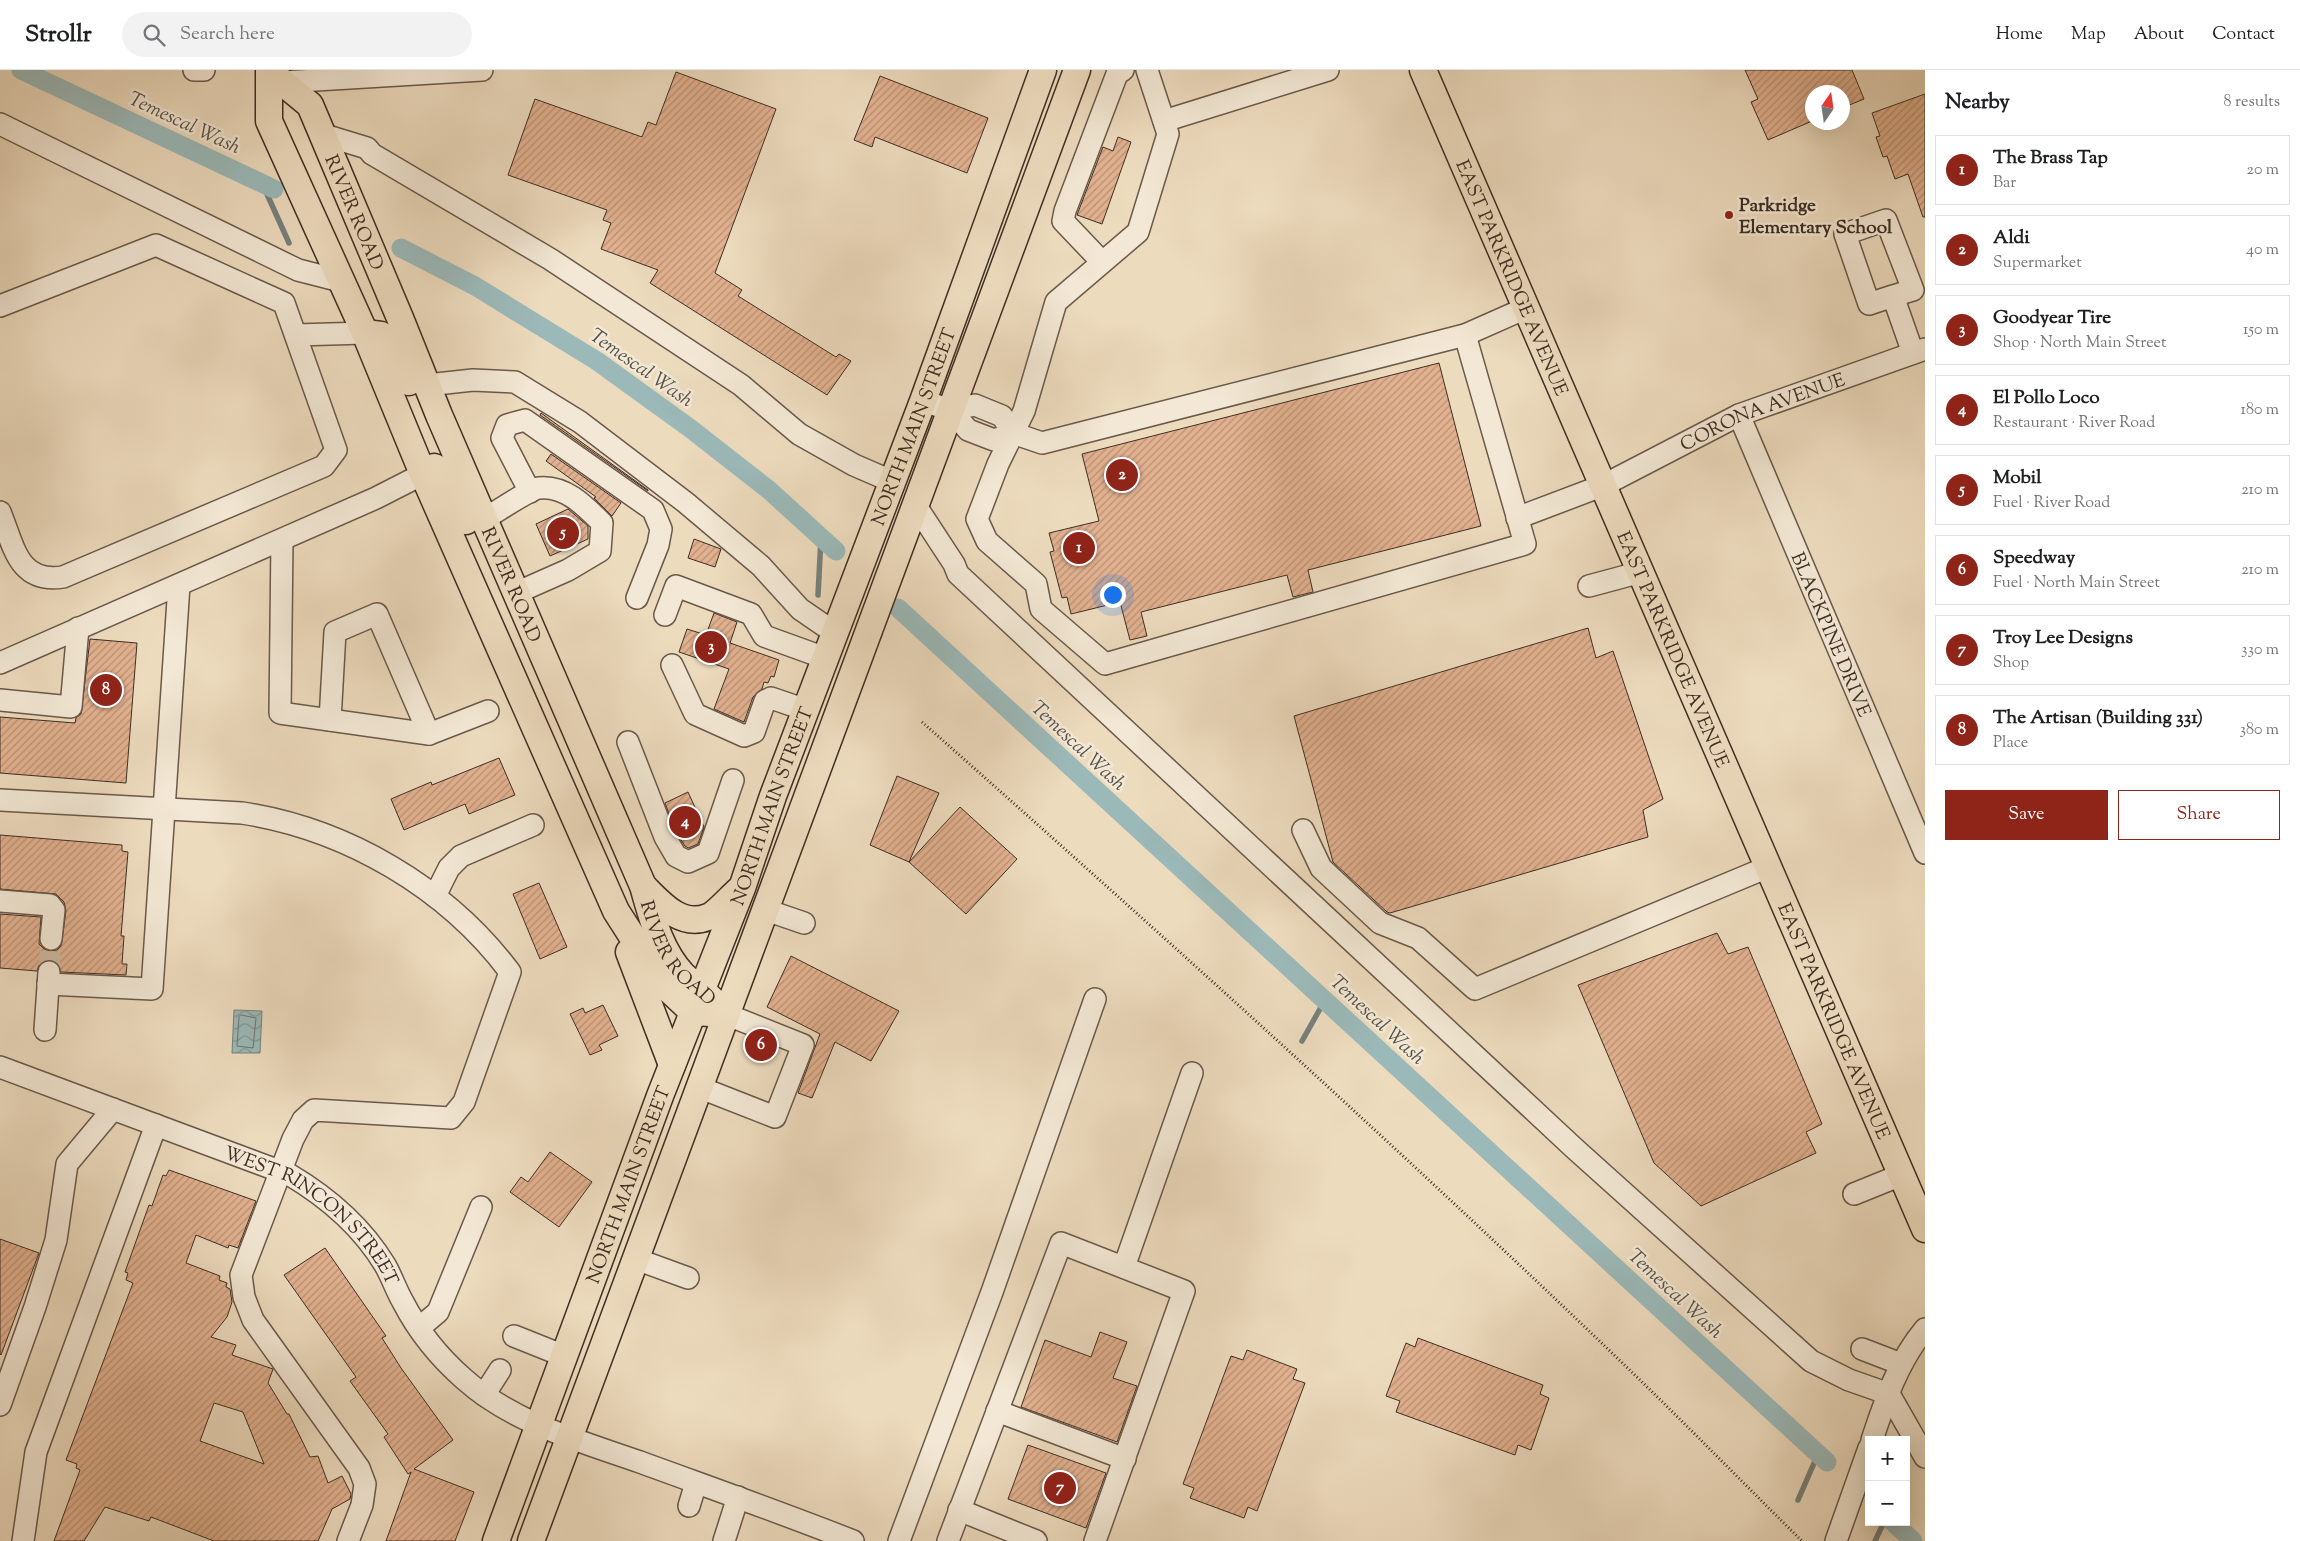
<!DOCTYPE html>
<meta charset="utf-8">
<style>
body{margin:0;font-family:"Sorts Mill Goudy",serif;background:#f2f2f2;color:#202124}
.controls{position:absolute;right:15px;bottom:15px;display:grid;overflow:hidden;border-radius:0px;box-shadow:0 5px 20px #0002}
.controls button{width:45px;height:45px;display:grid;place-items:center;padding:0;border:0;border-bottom:1px solid #e0e0e0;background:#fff;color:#202124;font:25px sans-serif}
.compass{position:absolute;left:1805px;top:15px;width:45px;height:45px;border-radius:50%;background:#fff;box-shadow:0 5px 20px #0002;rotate:13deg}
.you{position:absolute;left:1112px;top:524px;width:18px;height:18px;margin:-12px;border:4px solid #fff;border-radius:50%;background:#1a73e8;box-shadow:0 0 0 8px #1a73e833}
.badge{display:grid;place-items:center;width:32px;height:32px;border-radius:50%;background:#8f2418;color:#fff;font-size:16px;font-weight:700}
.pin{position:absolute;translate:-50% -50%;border:2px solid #fff;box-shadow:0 1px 5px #0006}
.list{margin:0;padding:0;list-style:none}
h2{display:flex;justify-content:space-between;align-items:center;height:65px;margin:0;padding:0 20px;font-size:21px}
h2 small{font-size:16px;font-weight:400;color:#757577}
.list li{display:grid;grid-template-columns:32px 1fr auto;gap:15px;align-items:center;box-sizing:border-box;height:70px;margin:0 10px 10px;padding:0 10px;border:1px solid #e0e0e0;border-radius:0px}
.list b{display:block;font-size:19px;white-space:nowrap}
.list p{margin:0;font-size:16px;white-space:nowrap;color:#757577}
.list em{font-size:16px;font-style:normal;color:#757577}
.actions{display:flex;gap:10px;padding:15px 20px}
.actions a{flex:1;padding:11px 0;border:1px solid #8f2418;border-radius:0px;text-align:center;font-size:18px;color:#8f2418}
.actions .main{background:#8f2418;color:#fff}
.icon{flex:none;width:28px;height:28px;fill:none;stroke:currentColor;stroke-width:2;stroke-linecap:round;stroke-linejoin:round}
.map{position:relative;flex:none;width:1925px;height:1471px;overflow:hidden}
header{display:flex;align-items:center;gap:30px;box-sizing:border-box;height:70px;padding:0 25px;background:#fff;border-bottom:1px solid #e0e0e0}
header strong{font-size:24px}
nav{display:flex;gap:28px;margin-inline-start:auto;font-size:18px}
.search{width:350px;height:45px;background:#f2f2f2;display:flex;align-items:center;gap:12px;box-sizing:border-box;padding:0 18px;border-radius:28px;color:#757577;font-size:19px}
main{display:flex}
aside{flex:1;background:#fff}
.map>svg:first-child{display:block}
.water{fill:url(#water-waves);stroke:#76817d}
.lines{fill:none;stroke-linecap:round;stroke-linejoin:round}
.shore{stroke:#6c746e;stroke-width:1}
.stream{stroke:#76817d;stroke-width:5.5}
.canal{stroke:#9bb9b9;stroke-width:19}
.building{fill:url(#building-hatch);stroke:#3e2e24;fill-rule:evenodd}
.minor-tunnel{stroke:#cab89f;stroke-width:21;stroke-dasharray:21 11;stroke-linecap:butt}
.minor-casing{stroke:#6a594a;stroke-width:24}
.major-casing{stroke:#3e2e24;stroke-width:29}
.path{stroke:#3e2e24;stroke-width:3;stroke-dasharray:1 2.5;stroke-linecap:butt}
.minor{stroke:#f3e8d5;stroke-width:21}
.major{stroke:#eddbbe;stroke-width:26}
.poi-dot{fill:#8f2418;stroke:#f3e8d5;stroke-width:2}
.labels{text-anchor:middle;stroke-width:5;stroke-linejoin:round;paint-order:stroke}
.poi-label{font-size:19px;font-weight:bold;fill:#3e2e24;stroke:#f3e8d5;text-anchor:start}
.street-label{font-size:19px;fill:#3e2e24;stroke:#f3e8d5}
.water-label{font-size:20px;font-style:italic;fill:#555149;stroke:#f3e8d5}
</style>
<header>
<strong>Strollr</strong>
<div class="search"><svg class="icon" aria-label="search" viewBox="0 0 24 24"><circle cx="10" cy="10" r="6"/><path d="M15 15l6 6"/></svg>Search here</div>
<nav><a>Home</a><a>Map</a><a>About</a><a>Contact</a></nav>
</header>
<main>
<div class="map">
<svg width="1925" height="1471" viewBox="0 0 1925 1471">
<defs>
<pattern id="water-waves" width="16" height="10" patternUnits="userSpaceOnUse" patternTransform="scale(1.25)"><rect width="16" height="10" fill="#9bb9b9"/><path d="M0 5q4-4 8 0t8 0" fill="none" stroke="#809796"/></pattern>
<pattern id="building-hatch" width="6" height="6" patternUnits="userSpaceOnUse" patternTransform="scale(1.25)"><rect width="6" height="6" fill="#e2b18f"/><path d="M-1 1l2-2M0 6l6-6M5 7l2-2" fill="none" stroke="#b99075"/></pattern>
</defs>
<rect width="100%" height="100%" fill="#eddbbe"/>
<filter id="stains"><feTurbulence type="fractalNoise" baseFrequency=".004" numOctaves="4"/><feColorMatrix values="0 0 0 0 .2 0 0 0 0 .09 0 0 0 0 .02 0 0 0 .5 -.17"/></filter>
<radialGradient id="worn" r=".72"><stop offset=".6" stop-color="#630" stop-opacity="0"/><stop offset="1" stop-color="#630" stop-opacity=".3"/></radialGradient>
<polygon class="water" points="234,940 262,941 260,983 232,983"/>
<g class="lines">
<polygon class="shore" points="241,945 256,948 253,978 237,976 239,947"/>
<g class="stream">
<polyline points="262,113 289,173"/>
<polyline points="818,525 821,468"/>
<polyline points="1302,971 1325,930"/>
<polyline points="1798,1430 1818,1384"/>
<polyline points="1875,1471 1884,1452"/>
</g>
<g class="canal">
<polyline points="21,0 274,119"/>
<polyline points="401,178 475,216 597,291 691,359 769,420 836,481"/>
<polyline points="898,538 1827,1392"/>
<polyline points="1893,1452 1913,1471"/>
</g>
</g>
<g class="building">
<polygon points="1745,0 1852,0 1864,29 1842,38 1842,22 1812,22 1812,51 1768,70 1751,32 1758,29"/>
<polygon points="676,2 776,39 715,203 742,220 738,226 836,287 839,284 851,291 827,325 650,213 658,200 601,179 611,153 603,150 607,140 508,105 535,29 642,67 648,52 656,55"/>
<polygon points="880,6 988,48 967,103 875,67 872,77 854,70"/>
<polygon points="1925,24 1925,147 1923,147 1908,104 1895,109 1887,86 1883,87 1876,67 1880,66 1872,43"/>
<polygon points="1118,67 1131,72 1102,154 1077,145 1103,77 1113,81"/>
<polygon points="1439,293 1481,456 1308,500 1313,522 1293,527 1287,505 1141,542 1147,566 1130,570 1120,532 1071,544 1067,527 1062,528 1050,482 1054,481 1049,463 1099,451 1082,384"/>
<polygon points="541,343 648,420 648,421 540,345"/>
<polygon points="551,384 621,433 612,446 594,428 596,427 546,391"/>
<polygon points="568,439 588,456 588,469 550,486 536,454"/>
<polygon points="694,469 721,479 715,497 688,488"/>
<polygon points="714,543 737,552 730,573 779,590 774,607 771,606 768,613 764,612 762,619 753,627 744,652 714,639 729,599 679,582 687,559 706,565"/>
<polygon points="1588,558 1596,588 1613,581 1663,729 1643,740 1648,767 1390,843 1387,842 1333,792 1294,646"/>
<polygon points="90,569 137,573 126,713 0,703 0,647 75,653 76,648 81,644"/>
<polygon points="499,688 515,725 469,744 465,734 404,760 391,729 431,712 432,715"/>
<polygon points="897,706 939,723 909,792 870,775"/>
<polygon points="688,722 704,757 698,774 688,778 685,776 676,762 665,733"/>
<polygon points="960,737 1017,789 966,844 909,792"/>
<polygon points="0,765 122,775 122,781 128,782 121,866 124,866 122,894 127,894 126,905 61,902 56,892 49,890 39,895 37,901 0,898 0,844 41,847 39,874 44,879 50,881 57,880 61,876 66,841 64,832 56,824 0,819"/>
<polygon points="539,813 567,877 540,889 513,824"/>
<polygon points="1717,863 1728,884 1748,877 1822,1054 1806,1062 1816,1083 1701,1136 1654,1093 1578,915"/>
<polygon points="791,886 899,941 871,991 835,972 812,1028 798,1023 820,964 767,937"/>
<polygon points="603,935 618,966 599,975 602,980 590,985 570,944 583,938 585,943"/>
<polygon points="550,1082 592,1112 559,1157 510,1122 521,1107 528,1112"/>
<path d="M169,1100L256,1131L238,1178L229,1175L228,1178L196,1165L186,1193L220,1206L219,1210L227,1213L226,1217L230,1219L232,1232L227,1247L211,1267L236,1275L232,1285L273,1299L268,1313L287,1344H289L310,1387L318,1386L328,1413L342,1406L351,1424L350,1429L332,1439L318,1471H214L151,1447L149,1451L105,1437L84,1471H54L80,1400L76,1398L77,1394L66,1390L133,1213L126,1210L128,1203L125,1202L149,1135L152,1136L163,1105L166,1106ZM214,1333L243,1342L264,1394L200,1371Z"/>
<polygon points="0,1169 39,1183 1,1285 0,1284"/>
<polygon points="325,1178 386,1266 382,1268 401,1298 453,1370 414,1399 474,1422 455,1471 386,1471 411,1402 408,1404 384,1367 388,1364 350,1311 356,1307 284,1205"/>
<polygon points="1100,1262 1127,1272 1113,1308 1137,1316 1117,1372 1021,1337 1045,1270 1091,1287"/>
<polygon points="1418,1268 1543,1315 1540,1324 1549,1328 1531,1380 1518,1375 1515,1385 1396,1342 1400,1331 1386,1326 1406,1273 1415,1277"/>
<polygon points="1247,1280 1297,1299 1293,1309 1305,1313 1257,1441 1248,1437 1244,1448 1190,1428 1194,1418 1183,1414 1231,1286 1243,1290"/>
<polygon points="1028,1375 1106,1403 1086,1458 1008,1429"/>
</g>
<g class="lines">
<polyline class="minor-tunnel" points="49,902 51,869"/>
<defs>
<g id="minor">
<polyline points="194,0 204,0"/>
<polyline points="1147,0 1168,64 1138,162 1056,232 1024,341 998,394 977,449 987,471 1036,514 1041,539 1105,594 1525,474 1465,265"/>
<polyline points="283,12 482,0"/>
<polyline points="1164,51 1328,0"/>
<polyline points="0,54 298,200 341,211"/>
<polyline points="321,64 367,78 372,84 550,189 741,315 799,364 854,395 891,411"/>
<polyline points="1102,192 1063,151 1065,141 1117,4 1123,0"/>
<polyline points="1893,226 1869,234 1845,164 1886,150 1913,220 1893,226 1913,283"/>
<path d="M0,236L156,175L284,233L336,380L324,396L63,507C18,514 14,476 0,442"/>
<polyline points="296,265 365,263"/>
<polyline points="427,315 473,310 515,312 580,352 685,432 761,496 800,539 835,563"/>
<polyline points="923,331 951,340 975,335 1002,346 1013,363 1042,373 1465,265 1526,238"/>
<polyline points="951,340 968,360 994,370 1013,363"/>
<path id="s1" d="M1739,345L1925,783"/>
<polyline points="530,422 502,368 507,355 525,350 653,440 661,459 658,475 637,528"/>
<polyline points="916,436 954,494 958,504 1574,1078 1811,1291 1849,1310 1889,1324 1925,1387"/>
<path id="s2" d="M1517,448L1604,415L1739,345L1925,279"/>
<path d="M484,449C495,443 530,419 539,418C565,415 585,436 602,453L600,481L568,500L516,523"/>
<polyline points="282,470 280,643 429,664 488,641"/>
<polyline points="1589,516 1641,502"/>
<polyline points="665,545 676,516 751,544 764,566 825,588"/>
<polyline points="0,593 376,428 423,404"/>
<polyline points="672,595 695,644 744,666 754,662 765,631 771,628 806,640"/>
<polyline points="0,630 71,637 78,558"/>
<polyline points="330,650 335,562 377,544 429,664"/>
<polyline points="628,672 665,767 676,786 688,792 708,783 733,710"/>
<path d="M0,730L242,743C347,759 447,818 510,902L464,1032L451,1048L314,1040L303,1050L293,1069L241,1205L244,1227L253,1250L359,1398L365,1414L362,1435L348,1471"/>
<polyline points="1303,760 1321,798 1380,853 1418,868 1475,919 1768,797"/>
<polyline points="435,826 449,798 461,786 533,755"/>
<polyline points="0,831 50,835 54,840 51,869"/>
<polyline points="766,840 804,853"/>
<polyline points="48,914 152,919 179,515"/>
<polyline points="45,960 49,902"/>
<path id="s3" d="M0,997L290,1105C327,1127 362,1157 385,1195C392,1207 396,1220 403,1232C418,1261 440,1288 464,1309C513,1353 580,1371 640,1392C711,1418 782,1443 853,1471"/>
<polyline points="701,1018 775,1047 803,975 728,945"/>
<polyline points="1854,1124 1901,1105"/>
<polyline points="636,1189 688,1208"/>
<polyline points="1124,1197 1192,1003"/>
<polyline points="419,1258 438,1242 481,1137"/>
<polyline points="514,1266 564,1286"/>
<polyline points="1862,1279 1901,1294"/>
<polyline points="484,1325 500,1300"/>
<polyline points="0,1335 35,1237 56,1170 67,1094 113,1039"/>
<polyline points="997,1341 1125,1389"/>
<path d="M1872,1370C1885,1331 1898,1291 1925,1259"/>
<polyline points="689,1436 696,1413"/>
<polyline points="959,1440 1036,1471"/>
<polyline points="23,1471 36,1382 156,1055"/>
<polyline points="724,1471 738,1427"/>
<polyline points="899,1471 992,1222 1095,929"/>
<polyline points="948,1471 1061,1173 1184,1221 1095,1471"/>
<polyline points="1836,1471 1869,1378"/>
</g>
<g id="major">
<polyline points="269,0 269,51 365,263 423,404 616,841 662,913 693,942 710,943"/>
<path id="s4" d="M1423,0L1925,1159"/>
<path id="s5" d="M270,2L310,35L400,248L439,345L643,816C652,847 660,881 683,905C692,914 704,921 713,931"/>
<polyline points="365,263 381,265 386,268 409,312"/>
<polyline points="423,404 434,397 443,401 466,451"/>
<path d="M644,817C660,833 681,858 708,847C716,844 730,828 738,821"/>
<polyline points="629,882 672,995"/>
<path id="s6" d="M496,1471L660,1026L742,818L773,726L923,331L1043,0"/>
<polyline points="531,1471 1077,0"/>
</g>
</defs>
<use href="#minor" class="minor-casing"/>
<use href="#major" class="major-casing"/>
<path class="path" d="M922,652C1156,859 1388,1068 1613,1284C1677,1345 1739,1409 1802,1471"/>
<use href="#minor" class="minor"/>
<use href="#major" class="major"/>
</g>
<circle class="poi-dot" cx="1729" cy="145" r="5"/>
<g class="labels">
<g class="poi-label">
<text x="1739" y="141">Parkridge<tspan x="1739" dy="22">Elementary School</tspan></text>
</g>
<g class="street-label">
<text dy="7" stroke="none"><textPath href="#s5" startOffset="168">RIVER ROAD</textPath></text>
<text dy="7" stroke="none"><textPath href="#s4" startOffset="226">EAST PARKRIDGE AVENUE</textPath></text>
<text dy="7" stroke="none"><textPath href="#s2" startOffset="268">CORONA AVENUE</textPath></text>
<text dy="7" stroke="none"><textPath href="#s6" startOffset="1190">NORTH MAIN STREET</textPath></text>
<text dy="7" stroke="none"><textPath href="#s5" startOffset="572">RIVER ROAD</textPath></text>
<text dy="7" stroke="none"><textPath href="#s1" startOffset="238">BLACKPINE DRIVE</textPath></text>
<text dy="7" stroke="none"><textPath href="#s4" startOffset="631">EAST PARKRIDGE AVENUE</textPath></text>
<text dy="7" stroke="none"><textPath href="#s6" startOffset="785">NORTH MAIN STREET</textPath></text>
<text dy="7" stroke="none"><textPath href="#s5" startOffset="978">RIVER ROAD</textPath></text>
<text dy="7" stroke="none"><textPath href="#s4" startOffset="1036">EAST PARKRIDGE AVENUE</textPath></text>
<text dy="7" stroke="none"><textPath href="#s6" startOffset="380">NORTH MAIN STREET</textPath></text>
<text dy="7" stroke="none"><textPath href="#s3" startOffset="351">WEST RINCON STREET</textPath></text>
</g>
<g class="water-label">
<text transform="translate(185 52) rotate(25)" y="7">Temescal Wash</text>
<text transform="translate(642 297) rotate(35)" y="7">Temescal Wash</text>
<text transform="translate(1079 675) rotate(43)" y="7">Temescal Wash</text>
<text transform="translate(1378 949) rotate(43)" y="7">Temescal Wash</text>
<text transform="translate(1676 1223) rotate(43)" y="7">Temescal Wash</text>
</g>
</g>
<rect width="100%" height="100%" filter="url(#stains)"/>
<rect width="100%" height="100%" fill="url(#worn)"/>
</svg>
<div class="controls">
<button>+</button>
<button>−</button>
</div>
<svg class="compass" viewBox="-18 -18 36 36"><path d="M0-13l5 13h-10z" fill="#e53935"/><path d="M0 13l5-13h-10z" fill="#757577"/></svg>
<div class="you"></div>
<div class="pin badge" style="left:1079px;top:478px">1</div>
<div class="pin badge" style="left:1122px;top:405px">2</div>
<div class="pin badge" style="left:711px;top:577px">3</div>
<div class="pin badge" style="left:685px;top:752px">4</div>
<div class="pin badge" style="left:563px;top:463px">5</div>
<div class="pin badge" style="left:761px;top:975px">6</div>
<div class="pin badge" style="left:1060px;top:1418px">7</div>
<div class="pin badge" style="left:106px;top:620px">8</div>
</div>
<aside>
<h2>Nearby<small>8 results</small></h2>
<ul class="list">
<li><span class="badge">1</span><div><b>The Brass Tap</b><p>Bar</p></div><em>20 m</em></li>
<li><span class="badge">2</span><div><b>Aldi</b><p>Supermarket</p></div><em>40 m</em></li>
<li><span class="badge">3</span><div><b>Goodyear Tire</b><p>Shop · North Main Street</p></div><em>150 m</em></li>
<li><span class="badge">4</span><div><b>El Pollo Loco</b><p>Restaurant · River Road</p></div><em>180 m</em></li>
<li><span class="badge">5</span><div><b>Mobil</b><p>Fuel · River Road</p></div><em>210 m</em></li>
<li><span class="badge">6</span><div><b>Speedway</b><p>Fuel · North Main Street</p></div><em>210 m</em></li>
<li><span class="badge">7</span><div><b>Troy Lee Designs</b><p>Shop</p></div><em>330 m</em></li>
<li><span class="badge">8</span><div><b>The Artisan (Building 331)</b><p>Place</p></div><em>380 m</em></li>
</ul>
<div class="actions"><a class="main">Save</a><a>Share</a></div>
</aside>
</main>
